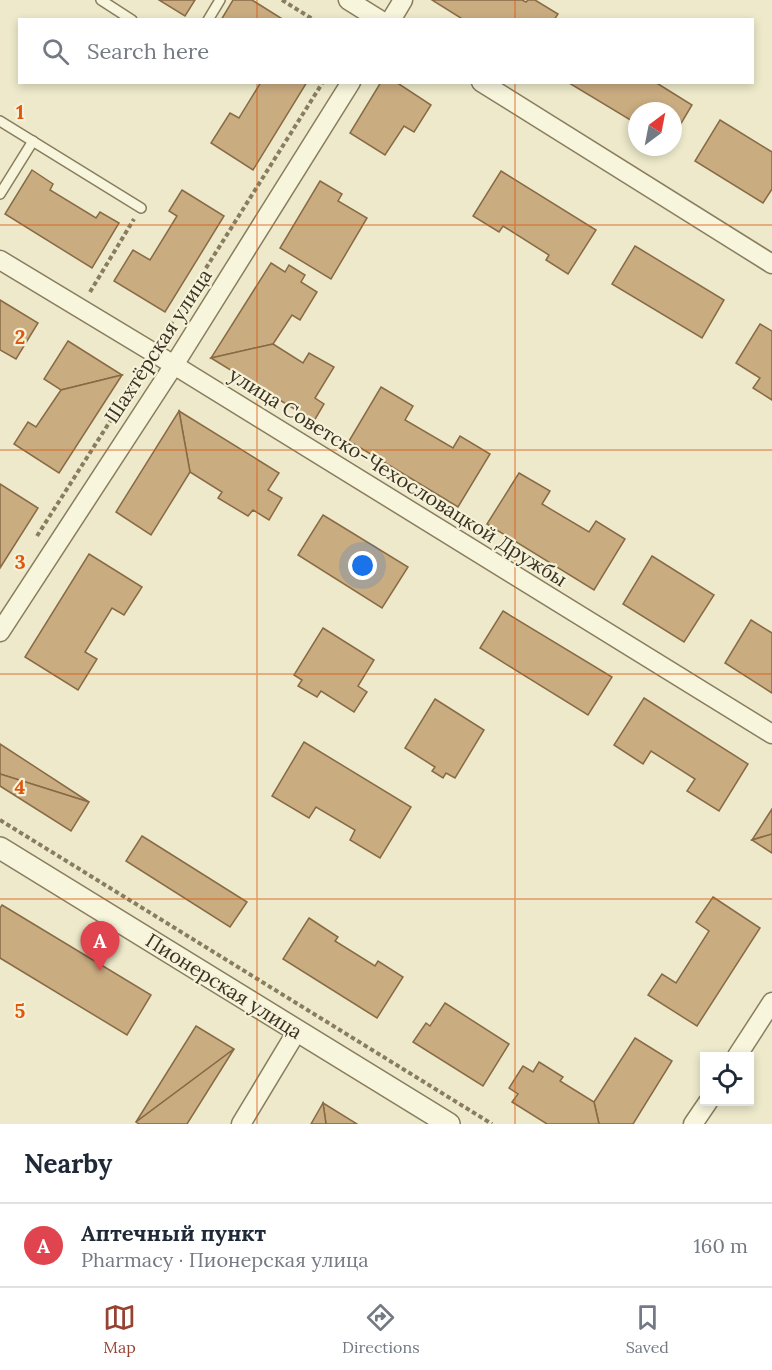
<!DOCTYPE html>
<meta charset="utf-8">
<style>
body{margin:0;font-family:Lora,serif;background:#f6f6f7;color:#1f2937}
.controls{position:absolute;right:18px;bottom:18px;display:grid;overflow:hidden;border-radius:0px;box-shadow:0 3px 9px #0003}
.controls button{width:54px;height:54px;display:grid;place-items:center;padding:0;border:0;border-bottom:2px solid #e0e1e3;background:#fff;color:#1f2937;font:30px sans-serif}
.compass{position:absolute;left:628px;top:102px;width:54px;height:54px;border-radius:50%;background:#fff;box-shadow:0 3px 9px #0003;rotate:32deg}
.you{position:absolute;left:363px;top:566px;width:21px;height:21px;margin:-15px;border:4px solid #fff;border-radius:50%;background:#1a73e8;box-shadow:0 0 0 9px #1a73e833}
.badge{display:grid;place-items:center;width:39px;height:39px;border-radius:50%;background:#964231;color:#fff;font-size:20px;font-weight:700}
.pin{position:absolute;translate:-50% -50px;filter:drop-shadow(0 2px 3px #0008)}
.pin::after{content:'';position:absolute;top:32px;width:21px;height:18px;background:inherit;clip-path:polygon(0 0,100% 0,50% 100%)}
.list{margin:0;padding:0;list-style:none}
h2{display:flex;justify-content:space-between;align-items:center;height:78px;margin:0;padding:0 24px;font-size:26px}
h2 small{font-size:20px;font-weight:400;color:#747a83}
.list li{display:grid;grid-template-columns:39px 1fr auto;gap:18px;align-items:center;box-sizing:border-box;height:84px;padding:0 24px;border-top:2px solid #e0e1e3}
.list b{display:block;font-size:22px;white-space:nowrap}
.list p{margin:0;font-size:20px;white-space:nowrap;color:#747a83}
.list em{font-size:20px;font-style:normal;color:#747a83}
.icon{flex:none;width:33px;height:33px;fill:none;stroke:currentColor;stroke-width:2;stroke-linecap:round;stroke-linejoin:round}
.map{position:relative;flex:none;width:772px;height:1124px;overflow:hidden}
.search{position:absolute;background:#fff;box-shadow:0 3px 9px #0003;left:18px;right:18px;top:18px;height:66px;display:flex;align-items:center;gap:15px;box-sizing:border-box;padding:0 21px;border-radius:0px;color:#747a83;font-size:22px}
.sheet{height:162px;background:#fff}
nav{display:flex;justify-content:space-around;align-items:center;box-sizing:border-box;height:84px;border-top:2px solid #e0e1e3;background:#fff;font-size:16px;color:#747a83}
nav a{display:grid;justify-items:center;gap:3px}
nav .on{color:#964231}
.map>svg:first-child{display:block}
.building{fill:#caac81;stroke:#886b45;stroke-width:1.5}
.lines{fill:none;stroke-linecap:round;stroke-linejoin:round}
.service-casing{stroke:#897d5f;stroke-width:12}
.minor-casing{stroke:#897d5f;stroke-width:21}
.tertiary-casing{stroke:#897d5f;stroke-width:24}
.path{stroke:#897d5f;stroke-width:4;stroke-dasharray:4.5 3;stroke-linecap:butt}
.service{stroke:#f8f5dd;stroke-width:9}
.minor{stroke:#f8f5dd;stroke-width:18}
.tertiary{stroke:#f8f5dd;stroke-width:21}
.grid{fill:none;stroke:#df570d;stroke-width:1.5;stroke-opacity:0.55}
.labels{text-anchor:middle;stroke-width:4.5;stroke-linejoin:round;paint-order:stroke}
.street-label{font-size:20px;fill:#3b3221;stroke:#f5f2d9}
.grid-label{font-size:20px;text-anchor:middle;font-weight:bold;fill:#df570d;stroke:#f5f2d9;stroke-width:4.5;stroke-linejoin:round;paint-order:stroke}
</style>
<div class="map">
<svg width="772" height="1124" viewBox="0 0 772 1124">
<rect width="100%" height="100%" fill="#ede9ca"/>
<g class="building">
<polygon points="159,0 195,0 185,16"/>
<polygon points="233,0 252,0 284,20 221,20"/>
<polygon points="432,0 522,0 526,2 528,0 535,0 558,14 554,20 464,20"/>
<polygon points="261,82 307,82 253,170 211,143 230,113 239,118"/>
<polygon points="381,82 396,82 431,105 414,132 404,126 385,155 350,133"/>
<polygon points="655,82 692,105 673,137 673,111 637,111 637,124 569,83"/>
<polygon points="720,120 772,152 772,189 763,203 695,161"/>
<polygon points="32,170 53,184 50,190 96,218 100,212 119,223 92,268 5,214"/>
<polygon points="501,171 596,230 568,274 546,260 549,255 503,226 499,232 473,216"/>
<polygon points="320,181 342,194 338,201 367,218 331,279 280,248"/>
<polygon points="182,190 224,216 165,312 114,281 133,250 150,260 177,216 169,211"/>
<polygon points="635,246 724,300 702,338 612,284"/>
<polygon points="271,263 285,272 289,265 305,275 301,282 317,292 300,320 292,315 273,344 211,358"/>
<polygon points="0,300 38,323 16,359 0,350"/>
<polygon points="760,324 772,331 772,400 753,388 760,378 736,363"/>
<polygon points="68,341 122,375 61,390 44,379"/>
<polygon points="273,344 303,363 309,353 334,367 315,398 324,404 314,421 211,358"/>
<polygon points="122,375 59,473 14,444 28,422 36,427 61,390"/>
<polygon points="381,387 413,406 405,420 453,448 460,436 490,454 458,507 349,441"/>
<polygon points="179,411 279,473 268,490 282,498 269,520 253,510 248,516 218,498 222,492 190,472"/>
<polygon points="179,411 190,472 151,535 116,512"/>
<polygon points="519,473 550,491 542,504 589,532 596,521 625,539 594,590 487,524"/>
<polygon points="0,484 38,508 0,568"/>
<polygon points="323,515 408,567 382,608 298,555"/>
<polygon points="89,554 142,587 124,615 112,608 85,652 97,659 78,690 25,657"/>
<polygon points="652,556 714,595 684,642 623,604"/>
<polygon points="503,611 612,677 588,715 480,648"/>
<polygon points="751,620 772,633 772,693 725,663"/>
<polygon points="323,628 374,660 358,686 367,692 354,712 321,691 317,697 298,686 302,680 294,675"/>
<polygon points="644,698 748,764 719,811 687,791 695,779 651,751 643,764 614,745"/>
<polygon points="435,699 484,730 455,778 446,773 443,778 432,771 435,767 405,748"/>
<polygon points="304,742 411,807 380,858 350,840 355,830 316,807 309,818 272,796"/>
<polygon points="0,744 89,802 0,774"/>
<polygon points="0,774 89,802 71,831 0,786"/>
<polygon points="772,809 772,834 752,840"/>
<polygon points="772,834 772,853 752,840"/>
<polygon points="142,836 247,902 230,927 126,861"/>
<polygon points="713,897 760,928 697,1026 648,995 662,974 676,983 709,931 696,922"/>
<polygon points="2,905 151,995 127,1035 0,958 0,908"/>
<polygon points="309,918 338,937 335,941 375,966 378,961 403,977 377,1018 283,959"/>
<polygon points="445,1003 509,1044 483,1086 413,1042 426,1023 430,1026"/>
<polygon points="196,1026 234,1049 136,1122"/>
<polygon points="635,1038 672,1061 633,1124 599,1124 594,1102"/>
<polygon points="234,1049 187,1124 139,1124 136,1122"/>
<polygon points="539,1062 563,1077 560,1081 594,1102 599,1124 547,1124 512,1102 518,1094 509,1088 523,1066 533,1072"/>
<polygon points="323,1103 357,1124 326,1124"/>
<polygon points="323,1103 326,1124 311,1124"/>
</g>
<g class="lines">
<defs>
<g id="service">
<polyline points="101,0 132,20"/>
<polyline points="208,20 220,0"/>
<polyline points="0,121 141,208"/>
<polyline points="0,194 33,141"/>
</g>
<g id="minor">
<polyline points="348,0 380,20"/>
<polyline points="391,20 403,0"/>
<polyline points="481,82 772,264"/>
<polyline points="0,260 174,365 772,734"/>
<polyline points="0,632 174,365 351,82"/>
<polyline points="737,1056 772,1002"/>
<polyline points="241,1124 297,1031"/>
<polyline points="693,1124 708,1102"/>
</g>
<polyline id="tertiary" points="0,848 449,1124"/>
</defs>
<use href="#service" class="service-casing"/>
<use href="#minor" class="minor-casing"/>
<use href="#tertiary" class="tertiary-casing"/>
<g class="path">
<polyline points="282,0 314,20"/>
<polyline points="90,292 134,219"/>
<polyline points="162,338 323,82"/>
<polyline points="37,536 144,368"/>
<polyline points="0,820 492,1124"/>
</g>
<use href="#service" class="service"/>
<use href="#minor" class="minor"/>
<use href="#tertiary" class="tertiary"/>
</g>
<path class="grid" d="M257,0V20M515,0V20M257,82V1124M515,82V1124M0,225H772M0,450H772M0,674H772M0,899H772"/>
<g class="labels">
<g class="street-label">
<text transform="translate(158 346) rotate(-57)" y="7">Шахтёрская улица</text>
<text transform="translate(398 477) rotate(32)" y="7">улица Советско-Чехословацкой Дружбы</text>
<text transform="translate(224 986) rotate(32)" y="7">Пионерская улица</text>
</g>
</g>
<g class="grid-label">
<text x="20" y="119">1</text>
<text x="20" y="344">2</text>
<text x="20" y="569">3</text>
<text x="20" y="794">4</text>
<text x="20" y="1018">5</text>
</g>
</svg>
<div class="controls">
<button><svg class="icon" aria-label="locate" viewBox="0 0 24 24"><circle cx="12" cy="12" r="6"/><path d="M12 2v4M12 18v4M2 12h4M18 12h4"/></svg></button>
</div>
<svg class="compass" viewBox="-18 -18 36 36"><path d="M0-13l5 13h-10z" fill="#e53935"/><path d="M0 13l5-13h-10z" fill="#747a83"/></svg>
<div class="you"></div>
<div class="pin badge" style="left:100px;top:971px;background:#e0444e">A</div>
<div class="search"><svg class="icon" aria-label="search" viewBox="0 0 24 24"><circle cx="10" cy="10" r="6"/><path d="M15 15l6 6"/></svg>Search here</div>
</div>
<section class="sheet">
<h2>Nearby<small></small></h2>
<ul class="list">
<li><span class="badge" style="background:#e0444e">A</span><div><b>Аптечный пункт</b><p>Pharmacy · Пионерская улица</p></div><em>160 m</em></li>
</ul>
</section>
<nav>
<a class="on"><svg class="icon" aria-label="map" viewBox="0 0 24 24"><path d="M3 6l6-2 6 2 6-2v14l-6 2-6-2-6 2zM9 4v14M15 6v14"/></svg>Map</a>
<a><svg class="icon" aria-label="directions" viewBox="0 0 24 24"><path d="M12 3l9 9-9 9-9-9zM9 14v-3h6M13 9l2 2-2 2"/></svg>Directions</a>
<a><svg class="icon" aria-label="saved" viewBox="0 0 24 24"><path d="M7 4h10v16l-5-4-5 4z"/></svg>Saved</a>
</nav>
